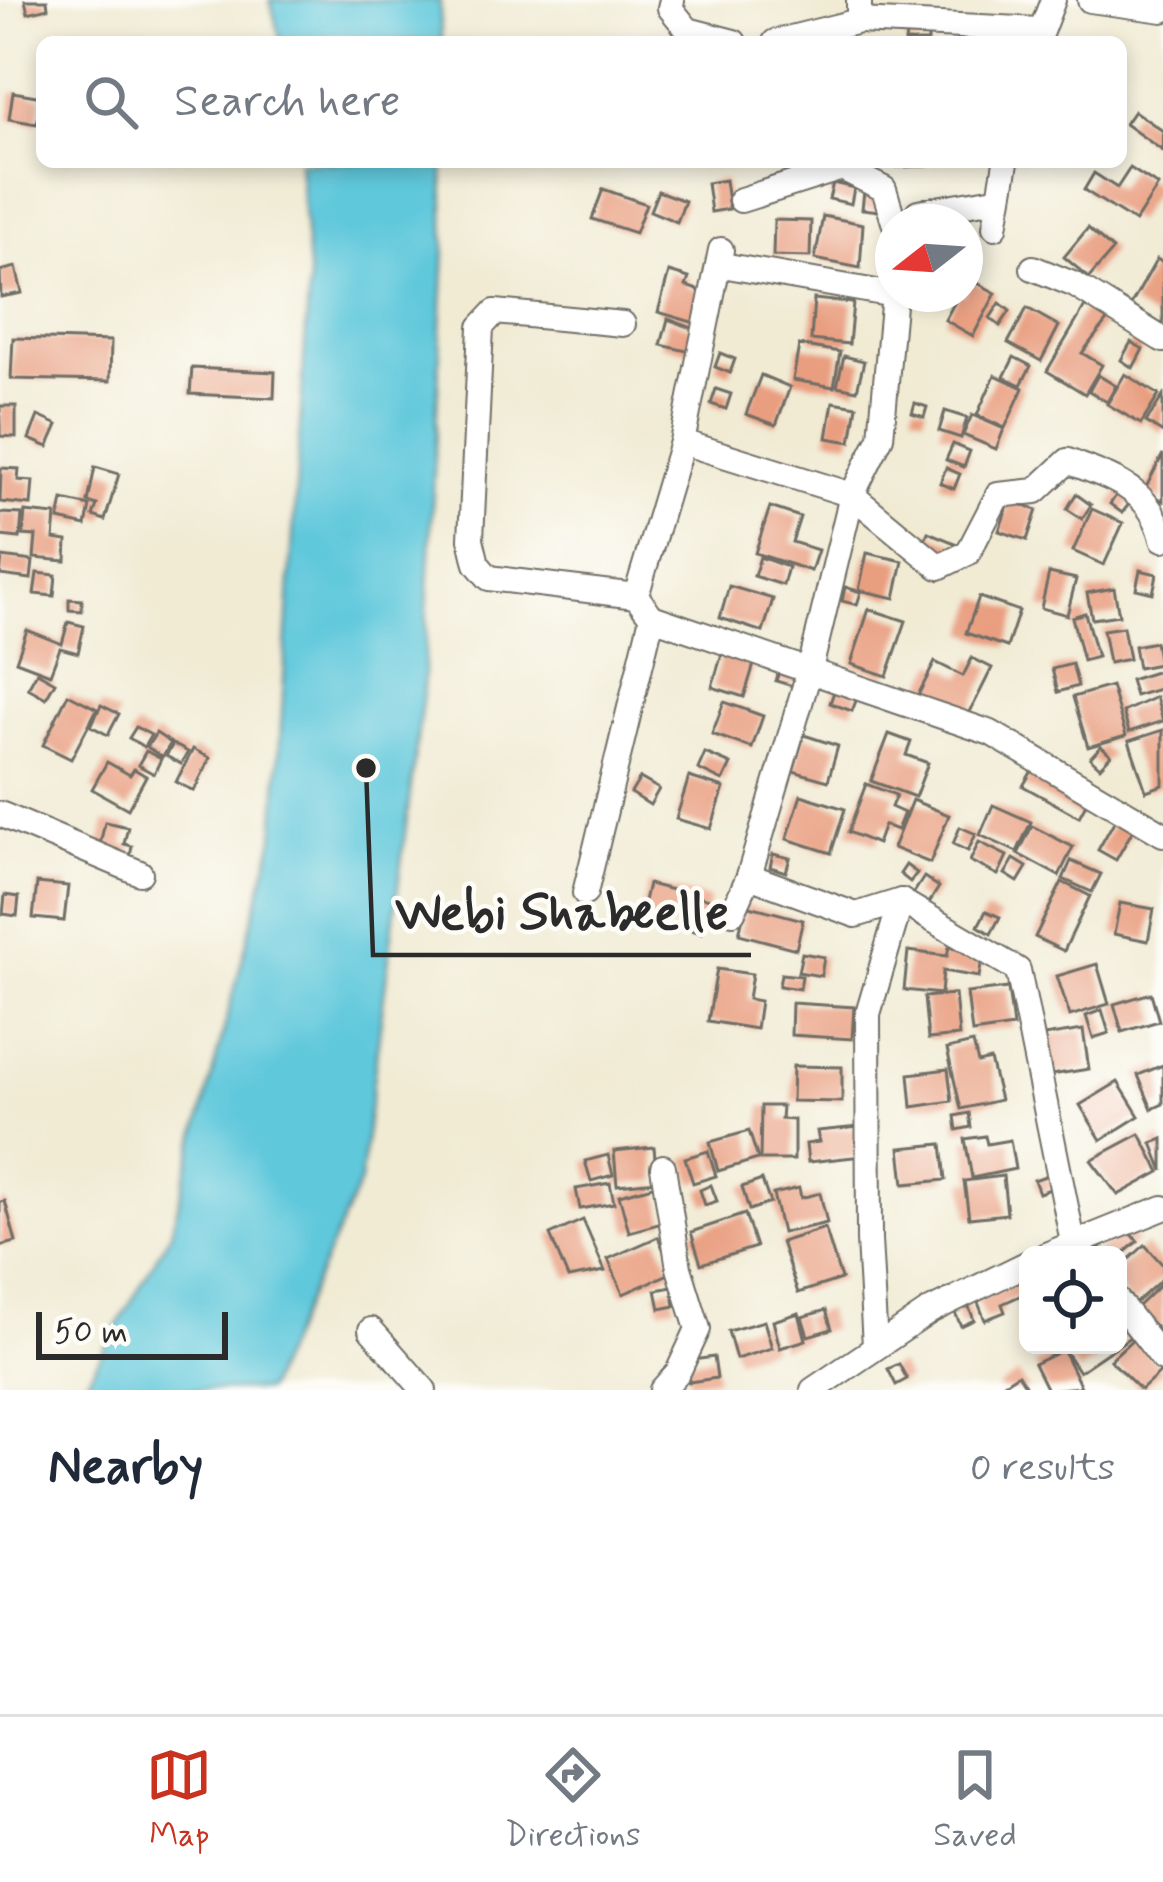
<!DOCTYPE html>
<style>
body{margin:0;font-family:Mynerve,sans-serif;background:#f2f2f3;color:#1f2937}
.controls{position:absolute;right:36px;bottom:36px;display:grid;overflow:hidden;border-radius:18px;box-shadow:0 6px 18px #0003}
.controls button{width:108px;height:108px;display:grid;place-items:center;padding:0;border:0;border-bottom:3px solid #e0e1e3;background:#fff;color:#1f2937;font:60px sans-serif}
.compass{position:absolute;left:875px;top:204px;width:108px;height:108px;border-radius:50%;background:#fff;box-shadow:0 6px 18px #0003;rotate:253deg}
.scale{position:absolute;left:36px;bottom:30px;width:192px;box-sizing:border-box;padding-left:12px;border:6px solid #2b2b2b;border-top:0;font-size:33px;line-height:42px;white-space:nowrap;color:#2b2b2b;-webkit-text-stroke:9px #fdfcf7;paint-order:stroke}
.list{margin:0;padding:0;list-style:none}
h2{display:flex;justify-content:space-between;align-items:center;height:156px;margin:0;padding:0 48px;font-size:51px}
h2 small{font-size:39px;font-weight:400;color:#747a83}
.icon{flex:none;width:66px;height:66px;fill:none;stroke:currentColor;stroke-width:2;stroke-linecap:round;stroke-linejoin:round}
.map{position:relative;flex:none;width:1163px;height:1390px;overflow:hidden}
.search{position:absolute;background:#fff;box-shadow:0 6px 18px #0003;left:36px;right:36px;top:36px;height:132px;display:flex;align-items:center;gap:30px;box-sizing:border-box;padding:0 42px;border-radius:18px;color:#747a83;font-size:45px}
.sheet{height:324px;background:#fff}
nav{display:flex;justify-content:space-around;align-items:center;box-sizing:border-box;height:168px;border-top:3px solid #e0e1e3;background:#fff;font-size:33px;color:#747a83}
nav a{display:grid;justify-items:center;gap:6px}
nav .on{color:#c8321e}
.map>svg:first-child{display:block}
.water{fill:#5fc8db;stroke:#457a83;stroke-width:3}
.building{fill:#e99e80}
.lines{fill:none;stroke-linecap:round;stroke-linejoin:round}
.minor-casing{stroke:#706e66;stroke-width:28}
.minor{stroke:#fff;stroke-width:24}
.leader{fill:none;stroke:#2b2b2b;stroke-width:4.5}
.callout-dot{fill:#2b2b2b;stroke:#fdfcf7;stroke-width:4.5}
.callout-label{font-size:51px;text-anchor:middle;font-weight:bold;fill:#2b2b2b;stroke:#fdfcf7;stroke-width:9;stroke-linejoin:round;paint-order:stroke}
</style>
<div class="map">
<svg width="1163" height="1390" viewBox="0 0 1163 1390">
<rect width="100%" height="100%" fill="#fdfcf7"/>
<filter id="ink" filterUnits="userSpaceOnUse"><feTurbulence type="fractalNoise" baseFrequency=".00833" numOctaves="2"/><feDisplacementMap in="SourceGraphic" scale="24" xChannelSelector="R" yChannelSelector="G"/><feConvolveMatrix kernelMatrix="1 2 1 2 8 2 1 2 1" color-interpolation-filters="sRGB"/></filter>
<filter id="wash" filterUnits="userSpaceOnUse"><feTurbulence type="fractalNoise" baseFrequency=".004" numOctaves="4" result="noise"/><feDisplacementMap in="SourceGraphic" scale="48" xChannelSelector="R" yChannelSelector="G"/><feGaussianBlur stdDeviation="2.7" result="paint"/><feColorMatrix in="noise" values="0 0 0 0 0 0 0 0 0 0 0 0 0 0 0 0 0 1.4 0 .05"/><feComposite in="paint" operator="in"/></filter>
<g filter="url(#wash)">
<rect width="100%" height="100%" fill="#f1ebd4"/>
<g class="water">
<polygon points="270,0 440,0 441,42 281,42"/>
<polygon points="299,162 443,162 445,248 423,693 360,1182 266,1390 81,1390 171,1232 274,838 309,280"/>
</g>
<g id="blocks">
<g class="building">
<polygon points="25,0 47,0 48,8 28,13"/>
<polygon points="958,30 1005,33 1004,42 958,42"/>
<polygon points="906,35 928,36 928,42 905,42"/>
<polygon points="13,92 42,97 37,124 9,119"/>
<polygon points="1134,111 1163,131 1163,151 1125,124"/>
<polygon points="874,162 926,162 926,166 874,168"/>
<polygon points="1130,168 1158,186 1135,222 1084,190 1094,173 1117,188"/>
<polygon points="725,180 729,209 711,212 707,183"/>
<polygon points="833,183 854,188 851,204 829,199"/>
<polygon points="603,189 646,204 635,233 592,219"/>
<polygon points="658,191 685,201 677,222 650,211"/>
<polygon points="864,191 882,193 880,211 862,209"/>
<polygon points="823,216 863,224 860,268 815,259"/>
<polygon points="774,220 811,221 810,257 773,256"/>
<polygon points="1088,228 1113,250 1089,278 1064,257"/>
<polygon points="1157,259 1163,263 1163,325 1131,305"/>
<polygon points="16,267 22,293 1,297 0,271"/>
<polygon points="669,272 689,278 686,286 704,292 695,323 658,312"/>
<polygon points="968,278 996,293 973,336 945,320 959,294 965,294"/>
<polygon points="814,299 853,303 849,344 811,340"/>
<polygon points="1000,303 1010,311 1000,326 990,318"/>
<polygon points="1086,305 1109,318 1082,353 1102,365 1085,394 1047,371"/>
<polygon points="1027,308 1059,326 1041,361 1008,343"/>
<polygon points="668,319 700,331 695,353 661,345"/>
<polygon points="13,338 111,341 110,381 11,379"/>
<polygon points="1131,342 1143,349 1133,368 1121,360"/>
<polygon points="799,345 840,352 834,387 793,380"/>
<polygon points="720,353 735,359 730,373 715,367"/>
<polygon points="844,356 864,361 857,390 837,386"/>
<polygon points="1014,357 1031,366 1021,385 1004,377"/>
<polygon points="192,368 275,372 274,398 190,394"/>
<polygon points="1125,374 1159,395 1141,424 1107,404"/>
<polygon points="761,375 790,387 776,425 746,414"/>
<polygon points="995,375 1023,388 1005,428 977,415"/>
<polygon points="1098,375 1116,386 1107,402 1089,391"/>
<polygon points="716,389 731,394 726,409 711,404"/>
<polygon points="1163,396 1163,433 1146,422"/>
<polygon points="833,402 857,406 851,442 827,438"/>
<polygon points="915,403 927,407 924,417 912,413"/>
<polygon points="0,406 16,406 16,437 0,436"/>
<polygon points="945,411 967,418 961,438 939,431"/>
<polygon points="972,415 1004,429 996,449 963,435"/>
<polygon points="38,416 58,425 48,447 29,439"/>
<polygon points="953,444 970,451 964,467 946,460"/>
<polygon points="1163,454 1163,501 1144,491"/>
<polygon points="95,467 119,474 105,520 93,516 97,505 88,502"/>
<polygon points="1,468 19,469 18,480 33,481 31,505 0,502"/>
<polygon points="946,468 960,474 954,489 940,483"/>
<polygon points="1120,490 1133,499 1122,513 1110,504"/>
<polygon points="1076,494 1091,505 1082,519 1067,509"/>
<polygon points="63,500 90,506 86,526 59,520"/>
<polygon points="1010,500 1037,510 1027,540 999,531"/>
<polygon points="770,507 800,517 792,542 818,550 811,571 755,553"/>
<polygon points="1092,509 1123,523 1104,565 1073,551"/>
<polygon points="25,512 56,515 54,539 67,541 66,561 34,558 36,536 23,535"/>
<polygon points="0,513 22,514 20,538 0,536"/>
<polygon points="928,532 955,543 950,557 922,546"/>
<polygon points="867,553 903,561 895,598 859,590"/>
<polygon points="2,557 33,561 31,579 0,575"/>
<polygon points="760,557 788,567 783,585 754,576"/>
<polygon points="1140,570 1157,574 1153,593 1136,589"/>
<polygon points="37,573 56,575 54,596 34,594"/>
<polygon points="1049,573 1076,579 1067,615 1041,608"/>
<polygon points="729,586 773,599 763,632 720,618"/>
<polygon points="845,587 861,592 857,605 842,601"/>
<polygon points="1114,588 1119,615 1092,619 1087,593"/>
<polygon points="979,597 1019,611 1007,647 966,633"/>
<polygon points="69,599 82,600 82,611 69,610"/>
<polygon points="869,609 906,621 887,676 851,664"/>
<polygon points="1085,613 1097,657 1083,661 1072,617"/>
<polygon points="68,622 84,626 78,653 60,648 50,674 16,661 27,630 62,644"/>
<polygon points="1123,627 1129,659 1109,663 1103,630"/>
<polygon points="1155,642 1159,664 1138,668 1134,646"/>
<polygon points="723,650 755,661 744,697 712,687"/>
<polygon points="972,658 992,668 966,720 918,695 935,662 963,676"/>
<polygon points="1072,664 1078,686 1058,692 1052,669"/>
<polygon points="781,665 797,670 793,686 776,681"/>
<polygon points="1159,671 1163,688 1135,696 1130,680"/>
<polygon points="37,672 55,682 46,698 28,688"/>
<polygon points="836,686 859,693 852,711 830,703"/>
<polygon points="1111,686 1126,736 1088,747 1073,697"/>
<polygon points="68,694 97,709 71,759 43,745"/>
<polygon points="1156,697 1163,721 1129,732 1123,712"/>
<polygon points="724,702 763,716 752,748 712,734"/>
<polygon points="101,705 119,714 108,735 91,726"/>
<polygon points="136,727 151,735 144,747 129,738"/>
<polygon points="1163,730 1163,785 1146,791 1129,741"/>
<polygon points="156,733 171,743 162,757 147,747"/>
<polygon points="889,734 911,742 906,755 928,763 915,797 871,781"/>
<polygon points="804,735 838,746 828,781 793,771"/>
<polygon points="173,744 188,752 181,764 166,756"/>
<polygon points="1101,746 1111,755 1100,767 1090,758"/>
<polygon points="193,749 210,758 194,791 176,782"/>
<polygon points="146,751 161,759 154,774 138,765"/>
<polygon points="705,753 731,764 723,781 698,769"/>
<polygon points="107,762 130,775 134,769 146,776 128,809 92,789"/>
<polygon points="1033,769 1088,800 1079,817 1023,786"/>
<polygon points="689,777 724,788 711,829 676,819"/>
<polygon points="640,778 659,789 650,805 631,793"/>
<polygon points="866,784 896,795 891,807 904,813 897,830 884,825 877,844 848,832"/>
<polygon points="801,795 845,809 831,853 787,839"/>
<polygon points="912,800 949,815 930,863 893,848"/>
<polygon points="993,805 1031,822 1017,852 980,835"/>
<polygon points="1116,818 1134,828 1116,860 1098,850"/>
<polygon points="105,822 128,827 124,844 132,846 130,857 99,849"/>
<polygon points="1032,826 1073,847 1059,876 1018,854"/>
<polygon points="960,827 976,834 968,851 953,844"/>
<polygon points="979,842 1007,856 998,875 970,861"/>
<polygon points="773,854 790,858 786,872 770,867"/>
<polygon points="1014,859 1027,867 1018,882 1005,874"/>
<polygon points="1071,861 1101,874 1092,892 1063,879"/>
<polygon points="906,865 917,873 910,882 900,874"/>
<polygon points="924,877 939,887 929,903 913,894"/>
<polygon points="1062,882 1090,896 1064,951 1035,937"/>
<polygon points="37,883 68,886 64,921 33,918"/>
<polygon points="648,884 710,899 702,933 640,918"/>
<polygon points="5,895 19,897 17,916 3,914"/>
<polygon points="1120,903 1154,909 1148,941 1114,934"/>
<polygon points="746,905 803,920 796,949 739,934"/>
<polygon points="986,911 1000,917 991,934 978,926"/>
<polygon points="949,947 983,952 979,977 943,971 941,994 904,990 908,951 947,956"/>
<polygon points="802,953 824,957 821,976 798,972"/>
<polygon points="1097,964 1109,1004 1070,1016 1057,976"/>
<polygon points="717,969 752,974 748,999 760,1001 756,1029 708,1021"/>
<polygon points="781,974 802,976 800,989 779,986"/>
<polygon points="1008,988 1013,1027 972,1033 967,993"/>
<polygon points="1151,993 1159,1021 1122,1032 1114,1004"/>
<polygon points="955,994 959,1036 928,1039 924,997"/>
<polygon points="792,1003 854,1007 852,1039 791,1035"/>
<polygon points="1102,1010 1109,1033 1093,1038 1086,1016"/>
<polygon points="1083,1030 1089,1069 1051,1075 1044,1036"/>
<polygon points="973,1043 978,1063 990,1060 1000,1100 961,1109 947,1049"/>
<polygon points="1163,1065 1163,1104 1152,1109 1138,1075"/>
<polygon points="793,1066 842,1067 842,1102 792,1101"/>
<polygon points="948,1069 952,1101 912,1107 909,1074"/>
<polygon points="1118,1082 1139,1116 1101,1140 1080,1105"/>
<polygon points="761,1106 782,1106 781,1119 794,1120 794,1160 760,1160"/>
<polygon points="969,1113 971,1127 957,1130 955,1116"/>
<polygon points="860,1127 863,1156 808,1162 806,1144 819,1142 817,1131"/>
<polygon points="749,1131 758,1159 718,1171 710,1142"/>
<polygon points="1140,1134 1160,1172 1118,1195 1091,1160"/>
<polygon points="985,1136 987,1144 1010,1140 1015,1169 972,1178 965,1139"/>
<polygon points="1163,1139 1163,1171 1152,1143"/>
<polygon points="942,1144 946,1180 904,1184 900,1148"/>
<polygon points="654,1147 657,1181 617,1185 614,1151"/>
<polygon points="708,1151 716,1176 693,1183 685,1158"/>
<polygon points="608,1155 613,1175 591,1181 585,1161"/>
<polygon points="1048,1175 1053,1188 1039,1193 1034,1180"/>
<polygon points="1003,1176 1007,1214 969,1218 964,1181"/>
<polygon points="762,1180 770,1203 749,1210 742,1187"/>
<polygon points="610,1183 614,1203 580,1209 576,1189"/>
<polygon points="656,1185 666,1222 629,1232 619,1195"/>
<polygon points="711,1185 717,1201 705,1205 700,1190"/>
<polygon points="799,1188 801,1198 820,1193 827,1223 782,1233 773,1194"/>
<polygon points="5,1201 16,1242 0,1246 0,1202"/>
<polygon points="745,1214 756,1247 701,1264 691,1232"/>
<polygon points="583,1220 605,1271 568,1278 550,1235"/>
<polygon points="1125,1227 1138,1241 1118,1258 1092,1255"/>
<polygon points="825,1228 841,1279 798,1293 781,1242"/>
<polygon points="658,1237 673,1272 623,1294 608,1259"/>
<polygon points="1145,1245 1163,1265 1163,1278 1133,1305 1118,1288 1118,1269"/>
<polygon points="1020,1281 1026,1293 1002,1304 1005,1312 985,1320 977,1300"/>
<polygon points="1163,1282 1163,1327 1159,1331 1137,1307"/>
<polygon points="672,1287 675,1306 660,1309 656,1290"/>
<polygon points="967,1302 974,1320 961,1326 953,1308"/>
<polygon points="826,1310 832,1329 808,1336 802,1317"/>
<polygon points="799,1313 806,1340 780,1348 773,1321"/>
<polygon points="1118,1319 1130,1337 1079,1372 1061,1345 1118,1345"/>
<polygon points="764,1321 772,1348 736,1359 728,1331"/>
<polygon points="1134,1338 1163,1370 1141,1390 1110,1360"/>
<polygon points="1063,1350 1081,1387 1047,1390 1034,1364"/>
<polygon points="714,1357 717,1378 689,1382 686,1361"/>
<polygon points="899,1364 907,1379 896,1385 888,1369"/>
<polygon points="1018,1374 1028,1390 1000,1390 998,1387"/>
</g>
</g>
</g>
<g filter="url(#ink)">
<use href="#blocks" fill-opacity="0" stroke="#706e66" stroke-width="3"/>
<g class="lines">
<defs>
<g id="minor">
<polyline points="672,0 670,8 688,30 734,42"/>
<polyline points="1090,0 1163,10"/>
<polyline points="859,21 1040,30"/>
<polyline points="775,42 859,21 859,0"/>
<polyline points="1037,42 1053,0"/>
<polyline points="741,200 842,168 884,189 894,222"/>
<polyline points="911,222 918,212 996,199"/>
<polyline points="995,227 1006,162"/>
<polyline points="722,265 894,295"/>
<polyline points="1033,268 1075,285 1163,340"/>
<path d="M894,294L881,437L852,495L939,567L968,553L998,495L1036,491L1068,461C1113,479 1150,488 1163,539"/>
<polyline points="623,324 495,312 481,327 471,539 477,564 489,578 636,596 652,617 991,733 1163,834"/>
<polyline points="682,442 852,495 810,669 749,876 733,912"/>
<polyline points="636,596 682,442 721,250"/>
<polyline points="0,814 140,873"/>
<polyline points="749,876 856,915 901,901 1018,970 1073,1242 1083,1255"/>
<polyline points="585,893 652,617"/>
<polyline points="1046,1255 1163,1208"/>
<polyline points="1118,1301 1163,1359"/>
<polyline points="371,1330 424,1390"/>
<polyline points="875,1346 869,1240 868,1014 901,901"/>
<polyline points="662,1390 678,1372 698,1329 679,1268 663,1167"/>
<polyline points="813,1390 930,1311 1028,1263"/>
</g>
</defs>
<use href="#minor" class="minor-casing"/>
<use href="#minor" class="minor"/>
</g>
</g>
<path class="leader" d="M366 768L373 955H751"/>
<circle class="callout-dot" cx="366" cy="768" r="12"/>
<g class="callout-label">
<text x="562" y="929">Webi Shabeelle</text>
</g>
</svg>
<div class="controls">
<button><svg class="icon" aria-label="locate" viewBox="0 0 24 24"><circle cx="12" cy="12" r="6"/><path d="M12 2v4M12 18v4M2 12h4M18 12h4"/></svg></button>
</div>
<svg class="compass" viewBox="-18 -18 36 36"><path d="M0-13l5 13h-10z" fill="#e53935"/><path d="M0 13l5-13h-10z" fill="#747a83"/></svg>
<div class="scale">50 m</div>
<div class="search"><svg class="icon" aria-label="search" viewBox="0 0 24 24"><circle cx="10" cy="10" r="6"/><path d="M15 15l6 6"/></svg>Search here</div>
</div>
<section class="sheet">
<h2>Nearby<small>0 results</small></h2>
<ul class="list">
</ul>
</section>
<nav>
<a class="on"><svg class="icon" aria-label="map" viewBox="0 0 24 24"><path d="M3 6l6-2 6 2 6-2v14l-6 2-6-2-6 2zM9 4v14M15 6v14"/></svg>Map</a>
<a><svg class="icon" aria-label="directions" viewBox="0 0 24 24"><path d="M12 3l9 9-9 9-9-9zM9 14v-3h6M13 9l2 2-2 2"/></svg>Directions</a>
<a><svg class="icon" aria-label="saved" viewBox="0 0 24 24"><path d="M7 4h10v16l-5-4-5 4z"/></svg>Saved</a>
</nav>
